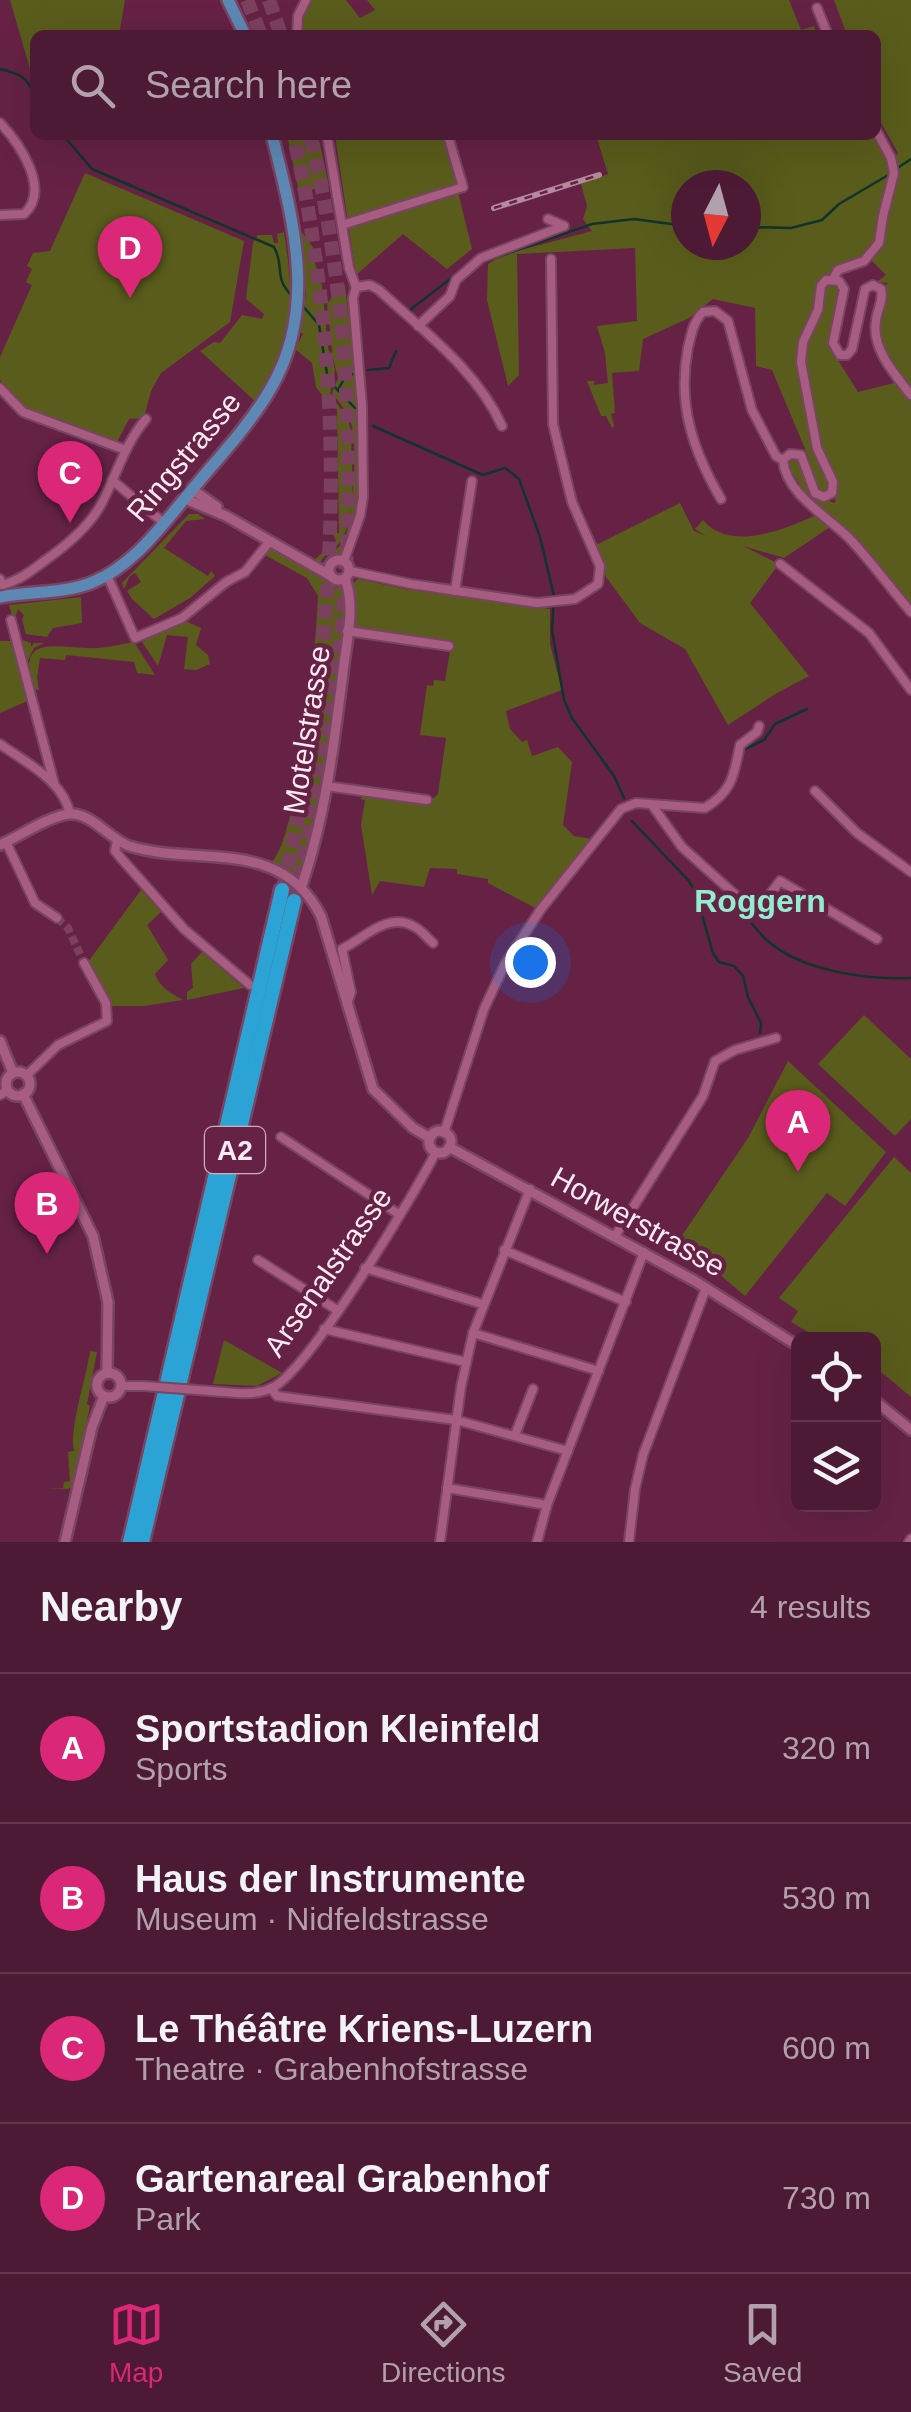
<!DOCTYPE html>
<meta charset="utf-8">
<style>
body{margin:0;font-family:Arial,sans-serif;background:#562740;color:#f1f3f6}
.controls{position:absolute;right:30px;bottom:30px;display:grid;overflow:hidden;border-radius:15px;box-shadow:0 10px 40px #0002}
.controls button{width:90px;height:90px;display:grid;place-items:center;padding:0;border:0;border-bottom:2px solid #63384f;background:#4c1a34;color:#f1f3f6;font:50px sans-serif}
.compass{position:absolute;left:671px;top:170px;width:90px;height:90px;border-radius:50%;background:#4c1a34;box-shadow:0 10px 40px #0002;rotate:186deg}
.you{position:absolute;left:530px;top:962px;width:35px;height:35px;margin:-25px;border:8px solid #fff;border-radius:50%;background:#1a73e8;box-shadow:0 0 0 15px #1a73e833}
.badge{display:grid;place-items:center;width:65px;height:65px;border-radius:50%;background:#db2777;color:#fff;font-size:32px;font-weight:700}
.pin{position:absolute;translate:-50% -82px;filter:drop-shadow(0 2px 5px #0008)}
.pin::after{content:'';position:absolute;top:52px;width:35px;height:30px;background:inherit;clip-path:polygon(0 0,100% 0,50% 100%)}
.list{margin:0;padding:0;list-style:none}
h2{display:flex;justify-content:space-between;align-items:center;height:130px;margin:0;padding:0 40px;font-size:42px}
h2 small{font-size:32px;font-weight:400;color:#b2a1ac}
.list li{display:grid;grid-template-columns:65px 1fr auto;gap:30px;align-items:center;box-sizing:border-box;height:150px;padding:0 40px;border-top:2px solid #63384f}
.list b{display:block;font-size:38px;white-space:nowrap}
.list p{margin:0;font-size:32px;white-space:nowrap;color:#b2a1ac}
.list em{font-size:32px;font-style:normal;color:#b2a1ac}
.icon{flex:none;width:55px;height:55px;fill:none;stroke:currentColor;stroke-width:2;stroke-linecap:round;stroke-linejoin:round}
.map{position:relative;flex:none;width:911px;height:1542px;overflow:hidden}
.search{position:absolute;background:#4c1a34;box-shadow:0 10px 40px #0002;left:30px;right:30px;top:30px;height:110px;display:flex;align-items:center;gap:25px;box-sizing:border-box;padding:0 35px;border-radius:15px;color:#b2a1ac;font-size:38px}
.sheet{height:730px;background:#4c1a34}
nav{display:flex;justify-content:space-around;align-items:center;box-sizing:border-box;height:140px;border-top:2px solid #63384f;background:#4c1a34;font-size:28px;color:#b2a1ac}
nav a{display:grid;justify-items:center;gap:5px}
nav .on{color:#db2777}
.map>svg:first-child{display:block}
.green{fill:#5a5c1c;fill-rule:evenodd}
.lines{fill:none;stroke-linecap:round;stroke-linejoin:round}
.stream{stroke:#0f352a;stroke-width:2.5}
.minor-tunnel{stroke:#7c405f;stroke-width:8;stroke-dasharray:8 4;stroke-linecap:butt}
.motorway-tunnel{stroke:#7c405f;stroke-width:14;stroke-dasharray:14 7;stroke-linecap:butt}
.minor-casing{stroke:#794462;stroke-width:12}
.tertiary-casing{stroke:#794462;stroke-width:14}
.primary-casing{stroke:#794462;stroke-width:16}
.motorway-casing{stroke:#794462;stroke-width:19}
.minor{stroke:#a75d81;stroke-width:8}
.tertiary{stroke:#a75d81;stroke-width:9}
.primary{stroke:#5d88b3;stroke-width:11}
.motorway{stroke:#2ba4d5;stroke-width:14}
.rail-casing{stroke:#b38a9e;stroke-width:6}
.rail{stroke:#652245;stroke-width:2.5;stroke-dasharray:8;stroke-linecap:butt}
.minor-bridge-casing{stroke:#794462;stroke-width:12;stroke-linecap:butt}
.minor-bridge{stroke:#a75d81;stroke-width:8}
.labels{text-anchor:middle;stroke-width:9;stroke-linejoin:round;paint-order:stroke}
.shield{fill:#652245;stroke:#ceaebd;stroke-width:2.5}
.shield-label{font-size:28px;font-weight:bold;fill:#fbeaf1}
.street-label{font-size:30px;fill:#fbeaf1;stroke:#652245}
.neighbourhood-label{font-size:32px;font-weight:bold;fill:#90eecf;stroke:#652245}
</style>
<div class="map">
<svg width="911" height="1542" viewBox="0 0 911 1542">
<rect width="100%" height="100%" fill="#652245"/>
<g class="green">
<polygon points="10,0 125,0 119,35 35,35 35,69 30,69"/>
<polygon points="310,0 346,0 360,18 375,10 367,0 789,0 801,30 814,26 817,35 365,35 362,32 352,35 302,35 304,16"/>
<path d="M834,0H911V392C897,371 874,346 878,319C880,307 886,299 884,287L888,283L877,282L886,275L865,254C850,260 834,276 821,278L815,310L799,343L798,358L831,490L825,494L816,489L808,456L772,370L756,366L755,308L713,299L689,318L643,339L639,371L612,373L615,413L611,414L614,426L612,428L606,416H601L587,381H594V385L608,383L605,353L597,326L637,321L635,248L517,254L519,375L508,386L487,300L488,264L502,255L592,231L583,219L587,206L581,184L608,174L596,135H876L890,162L898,153L876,114V35H847ZM686,185H746V245H686Z"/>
<polygon points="287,135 318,135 329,186 299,192"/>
<polygon points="335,135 444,135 472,249 447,269 403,234 356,275"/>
<polygon points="85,173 244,241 230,322 161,373 151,391 144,418 129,419 117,442 19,407 5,389 0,380 0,357 32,285 26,282 32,269 27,266 33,253 50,251"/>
<path d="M300,230L315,250L314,260L322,285L328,347L335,370L330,393L348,420L351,431C351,464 358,509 342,539C336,550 325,552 320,563L313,561L336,541L333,534L339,533L337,409L332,408L316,387L312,363L295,349L303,334L300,332L306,294Z"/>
<path d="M284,232C295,304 295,339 256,402L200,351L214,342L220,343L242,315L262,319L264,314L246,299L253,243L258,235H272L274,243H278L277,234Z"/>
<polygon points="831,282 841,286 831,349 858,392 898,382 911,398 911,605 836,522 812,503 788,466 792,458 799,460 814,496 835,503 836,483 817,440 804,370 804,348 823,290"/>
<path d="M341,284L345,285L358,404L360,504L343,552L323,563C328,553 339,550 344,540C353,519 359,441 350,420C347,411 338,401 332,393L338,378L333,358L327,304Z"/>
<path d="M680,503L694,531L706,536L695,529L703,520C730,552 783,530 814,516L830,527L784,558L743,546L779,564L750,603L809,676L777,693L728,725L685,649L640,623L606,577L596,545Z"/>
<polygon points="189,514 198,514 205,519 186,521 164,548 208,576 211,571 215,576 190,598 154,619 132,599 127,591 141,582 135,573 130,576 124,589 122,583"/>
<path d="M271,548L343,591L345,597L337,686L325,767L311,840L297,876L270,863C298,845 317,637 318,596L307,578L263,554Z"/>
<polygon points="358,579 410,590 550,609 550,644 562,690 506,711 510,729 522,742 527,740 532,756 558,747 572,762 563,825 574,836 592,839 537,909 488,883 488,879 457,874 457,869 430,868 424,887 380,881 372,895 361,825 365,800 360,799 365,795 427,804 438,794 446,738 420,735 427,685 433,686 434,680 445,681 451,645 353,629 351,585"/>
<polygon points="81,597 82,623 53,628 47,637 26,634 22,620 24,615 18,609 15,618 22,640 31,643 31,647 34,643 44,643 34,648 26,664 9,605"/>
<polygon points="183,620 201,628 196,645 208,655 210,664 196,670 184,669 188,637 167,635 158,666 142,642 171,626 173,628"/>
<polygon points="0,641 14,641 32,699 0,713"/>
<path d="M134,642L155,675L137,673L134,662L66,655L65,660L40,658L37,677L39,690L33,689C17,637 50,646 87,648C103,649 118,645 134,642Z"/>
<path d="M141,890L161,912L147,925L168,960L155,974C160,988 171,993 183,1000L144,1006H112L88,962Z"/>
<polygon points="202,952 244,988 187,1000 187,992 193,988 191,964"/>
<polygon points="864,1015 911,1059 911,1119 895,1136 818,1064"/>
<polygon points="788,1061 886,1152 845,1206 827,1193 745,1296 679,1240 748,1138"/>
<polygon points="894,1157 911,1173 911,1397 874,1366 874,1340 820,1339 791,1322 798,1311 779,1298"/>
<polygon points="224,1340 282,1373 257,1386 213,1384"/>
<path d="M90,1351L97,1352L87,1404L90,1406L73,1486L68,1489L47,1488H63L64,1482L70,1481L68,1452L74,1451C69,1428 86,1380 90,1351Z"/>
</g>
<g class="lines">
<g class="stream">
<path d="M0,69C21,74 28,77 35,98"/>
<path d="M63,135L92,169L274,247C285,266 273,277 292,296"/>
<polyline points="896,169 911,159"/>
<polyline points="746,227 791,228 822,220 839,204 890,174"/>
<polyline points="480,263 592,224 634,219 686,226"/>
<polyline points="302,305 319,325 328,380 355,408"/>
<polyline points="410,310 463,269"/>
<polyline points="368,370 389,368 396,351"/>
<polyline points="338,390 344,379 353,374"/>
<polyline points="373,426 483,475 505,468 519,479 540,537 554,596 552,630 564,700 572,718 614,776 624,798"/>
<polyline points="743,750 764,740 775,724 807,709"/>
<path d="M632,821L689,881L697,896L705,901L734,899C745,913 755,931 769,942C803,971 867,980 911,978"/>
<polyline points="697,898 713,953 719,962 734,966 743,976 748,997 761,1023 760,1033"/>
</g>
<polyline class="minor-tunnel" points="57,918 68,928 84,963"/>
<g class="motorway-tunnel">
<polyline points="247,0 261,35"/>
<polyline points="269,0 281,35"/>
<path d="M283,888C329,684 345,477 317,270C311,225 304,179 293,135"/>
<path d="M294,901C306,847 319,792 328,738C359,545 356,325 310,135"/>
</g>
<defs>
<g id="minor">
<polyline points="817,8 828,35"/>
<polyline points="297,35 298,16 306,0"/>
<path d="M0,123C20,144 51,190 24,214L0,215"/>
<polyline points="327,135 349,268 356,287"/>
<polyline points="548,219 564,226"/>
<polyline points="342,225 463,187 449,139"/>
<polyline points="833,279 838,270 864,261 879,243 883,216 894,173 891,158 876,130"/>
<path d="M356,287L370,285L379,290C423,331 477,370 502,426"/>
<polyline points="418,326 450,296 456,280 481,258 564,226"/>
<polyline points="0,388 23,412 123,449"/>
<path d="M783,460L790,454L801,455L815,493L824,497L832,493L833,482L817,448L801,362L803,342L818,310L821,286L826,280L839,281L844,289L833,343L840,355H847L852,349L865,289L873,285L881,289C884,301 877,309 876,321C871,348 895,375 911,395"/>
<path d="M783,460C786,494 827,516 849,538C871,561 890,588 911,612"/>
<polyline points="112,480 164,523"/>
<path d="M721,499C693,451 677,404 688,348C691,335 693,322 703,312L715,311L728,321L752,410L776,456L783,460"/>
<polyline points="344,561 360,516 363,497 362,406 353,298 356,287"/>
<polyline points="780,564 869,633 911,690"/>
<polyline points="350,571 411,584 537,603 575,599 598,584 600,566 572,502 553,424 551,259"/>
<polyline points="107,575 135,638 182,618 226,582 245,572 270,541"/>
<path d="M0,579L2,585C18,581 30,572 43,562C63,548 86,530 99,508C116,478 123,446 146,419"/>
<polyline points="455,591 472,481"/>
<polyline points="11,620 54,783"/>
<polyline points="347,631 449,646"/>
<path d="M0,744C26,763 63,780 70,814"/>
<polyline points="326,786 427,800"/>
<polyline points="815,791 857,833 911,872"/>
<polyline points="652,805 682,847 751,909 759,909 780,881 877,939"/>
<polyline points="117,841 115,851 120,857 184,929 250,985"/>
<polyline points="6,842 35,903 57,918"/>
<path d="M347,1004L351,992L342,949C363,939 387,912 413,926C421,929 427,938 433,943"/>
<polyline points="26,1076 58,1045 107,1021 106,1003 84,963"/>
<polyline points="0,1095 8,1090"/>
<path d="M444,1133L484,1009L505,964L541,909L621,809L636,803L705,808C733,791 734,774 740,745L757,732L759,726"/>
<polyline points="281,1137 400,1215"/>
<polyline points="615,1236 703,1096 715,1061 735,1050 776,1038"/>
<polyline points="504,1250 626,1302"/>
<polyline points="258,1260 337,1310"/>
<polyline points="365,1268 482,1304"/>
<polyline points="324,1329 466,1362"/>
<polyline points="473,1333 599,1371"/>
<polyline points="121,1386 143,1386"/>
<polyline points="271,1388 277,1396 456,1420 568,1451"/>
<path d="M211,1391C231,1392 253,1397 272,1388C309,1370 414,1195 436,1152"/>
<polyline points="515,1435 533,1389"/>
<polyline points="447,1488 547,1505"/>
<polyline points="440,1542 461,1387 473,1333 530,1189"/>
<polyline points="537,1542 547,1505 644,1252"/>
<polyline points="629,1542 635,1489 643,1455 706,1288"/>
<polyline points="909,1542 911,1539"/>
</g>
<g id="tertiary">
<polyline points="189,493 190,501 226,516 331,576"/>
<polyline points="189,493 196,492 217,507"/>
<circle cx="339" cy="570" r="10"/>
<path d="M0,845C18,837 51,815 70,814C90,812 110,839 129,846C198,867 280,836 321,916L373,1089L413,1128L430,1138"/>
<path d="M301,888C325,818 334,745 343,672C346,644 356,606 345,579"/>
<polyline points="0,1041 13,1073"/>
<circle cx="18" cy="1084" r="12"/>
<polyline points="23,1094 93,1236 108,1302 107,1373"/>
<circle cx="440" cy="1142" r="11"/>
<polyline points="449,1147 695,1281 798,1346"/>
<circle cx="109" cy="1385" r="12"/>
<polyline points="874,1400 911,1430"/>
<polyline points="65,1542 92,1427 104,1396"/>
</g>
<g id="primary">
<polyline points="228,0 245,35"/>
<path d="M0,597C30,591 62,594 91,583C134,566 162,525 191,491C218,458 250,425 271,388C318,308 293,219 272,135"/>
</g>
<g id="motorway">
<polyline points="130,1542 282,890"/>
<polyline points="142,1542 294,901"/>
</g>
</defs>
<use href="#minor" class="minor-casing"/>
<use href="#tertiary" class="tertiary-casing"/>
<use href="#primary" class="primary-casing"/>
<use href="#motorway" class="motorway-casing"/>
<use href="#minor" class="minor"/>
<use href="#tertiary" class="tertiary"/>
<use href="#primary" class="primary"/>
<use href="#motorway" class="motorway"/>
<defs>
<polyline id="rail" points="494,208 599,175"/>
</defs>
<use href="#rail" class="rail-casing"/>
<use href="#rail" class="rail"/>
<defs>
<polyline id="minor-bridge" points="143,1386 211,1391"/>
</defs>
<use href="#minor-bridge" class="minor-bridge-casing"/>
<use href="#minor-bridge" class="minor-bridge"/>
</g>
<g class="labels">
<rect class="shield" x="205" y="1127" width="60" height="46" rx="8"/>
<g class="shield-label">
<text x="235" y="1160">A2</text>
</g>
<g class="street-label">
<text transform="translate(184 457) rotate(-50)" y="10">Ringstrasse</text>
<text transform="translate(307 730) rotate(-81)" y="10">Motelstrasse</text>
<text transform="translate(638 1222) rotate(29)" y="10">Horwerstrasse</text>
<text transform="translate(328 1272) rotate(-55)" y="10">Arsenalstrasse</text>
</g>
<g class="neighbourhood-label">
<text x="760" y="912">Roggern</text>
</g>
</g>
</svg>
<div class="controls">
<button><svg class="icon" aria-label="locate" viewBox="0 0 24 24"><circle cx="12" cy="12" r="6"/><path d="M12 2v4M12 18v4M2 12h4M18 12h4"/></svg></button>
<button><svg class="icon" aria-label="layers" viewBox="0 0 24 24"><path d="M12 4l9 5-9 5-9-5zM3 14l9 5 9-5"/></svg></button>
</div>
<svg class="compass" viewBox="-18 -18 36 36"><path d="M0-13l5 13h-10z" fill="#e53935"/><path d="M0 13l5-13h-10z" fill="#b2a1ac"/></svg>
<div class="you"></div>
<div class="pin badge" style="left:798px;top:1172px">A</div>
<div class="pin badge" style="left:47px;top:1254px">B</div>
<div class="pin badge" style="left:70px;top:523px">C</div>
<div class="pin badge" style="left:130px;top:298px">D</div>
<div class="search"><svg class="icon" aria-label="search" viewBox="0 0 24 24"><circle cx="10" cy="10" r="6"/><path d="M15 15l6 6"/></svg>Search here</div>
</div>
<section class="sheet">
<h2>Nearby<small>4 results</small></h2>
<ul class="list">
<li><span class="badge">A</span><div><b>Sportstadion Kleinfeld</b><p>Sports</p></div><em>320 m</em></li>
<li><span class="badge">B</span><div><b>Haus der Instrumente</b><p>Museum · Nidfeldstrasse</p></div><em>530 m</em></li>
<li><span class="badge">C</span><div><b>Le Théâtre Kriens-Luzern</b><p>Theatre · Grabenhofstrasse</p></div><em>600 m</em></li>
<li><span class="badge">D</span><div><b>Gartenareal Grabenhof</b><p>Park</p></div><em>730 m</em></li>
</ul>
</section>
<nav>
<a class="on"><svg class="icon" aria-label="map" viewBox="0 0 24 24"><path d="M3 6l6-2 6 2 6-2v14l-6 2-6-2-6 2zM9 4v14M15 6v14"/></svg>Map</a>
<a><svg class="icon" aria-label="directions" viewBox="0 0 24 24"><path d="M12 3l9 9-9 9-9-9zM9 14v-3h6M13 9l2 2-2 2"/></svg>Directions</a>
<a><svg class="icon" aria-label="saved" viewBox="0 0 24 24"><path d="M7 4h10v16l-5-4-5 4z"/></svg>Saved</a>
</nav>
